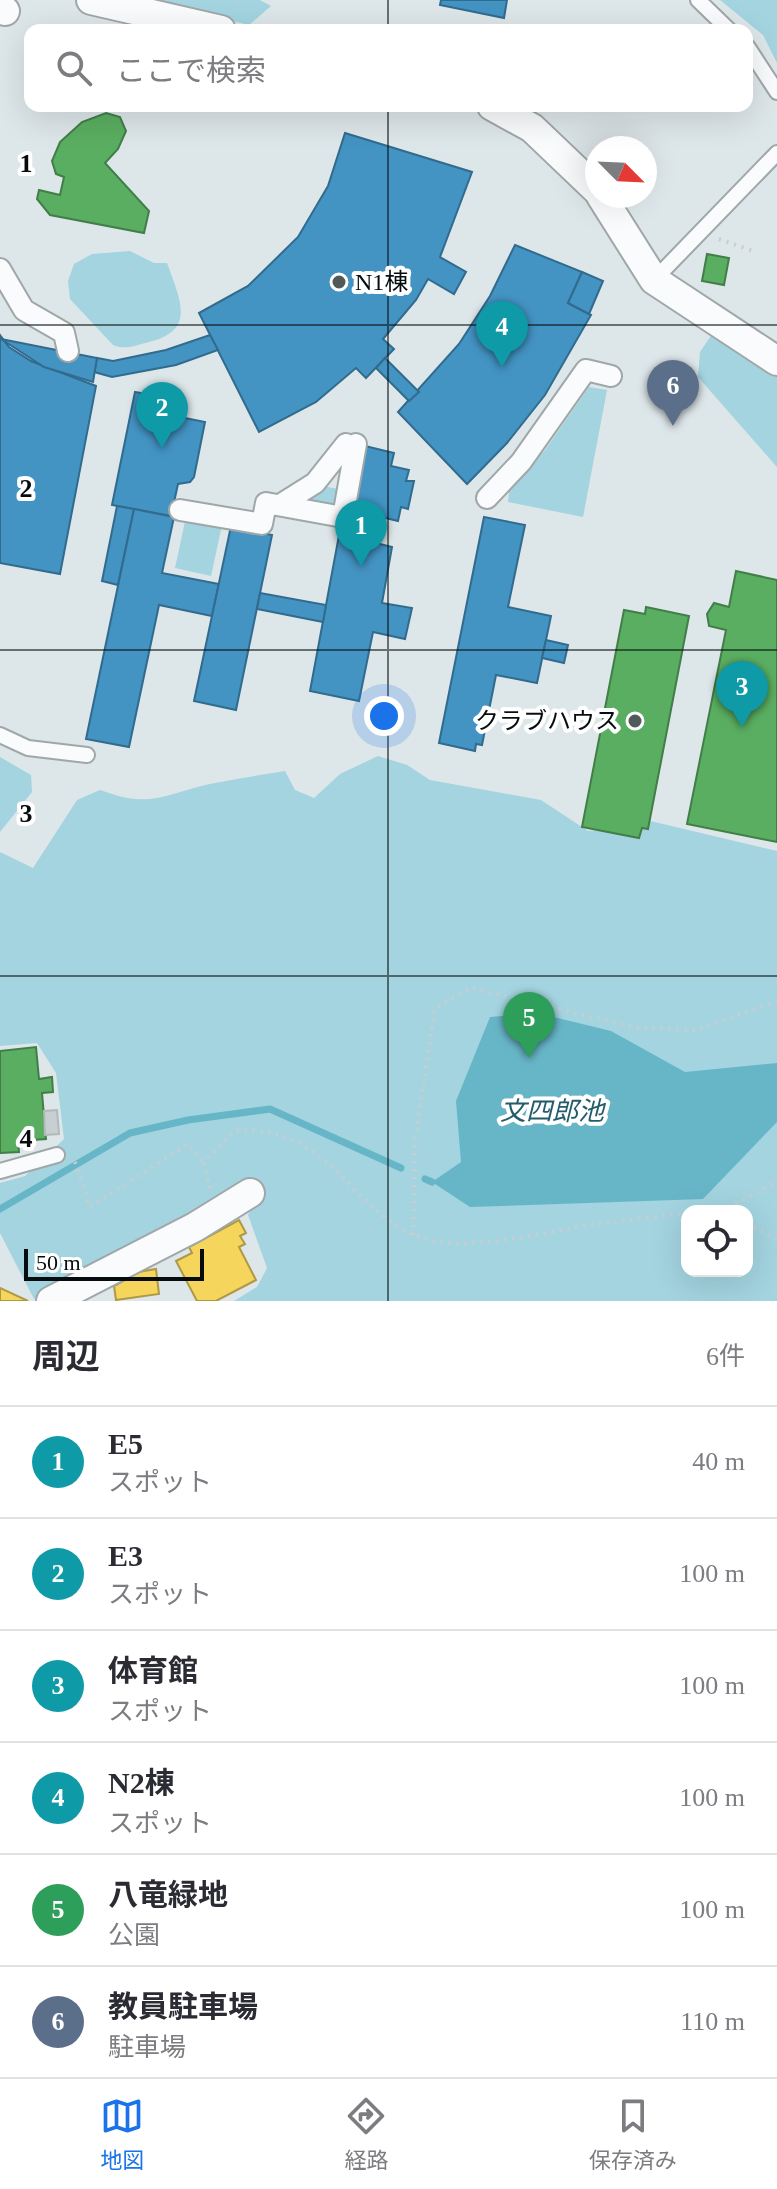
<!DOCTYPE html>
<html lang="ja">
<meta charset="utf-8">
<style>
body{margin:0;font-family:"Times New Roman","Noto Sans JP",serif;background:#f7f7f7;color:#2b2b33}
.controls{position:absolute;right:24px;bottom:24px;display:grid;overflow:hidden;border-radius:16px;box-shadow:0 8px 32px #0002}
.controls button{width:72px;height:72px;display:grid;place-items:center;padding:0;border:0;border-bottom:2px solid #e1e1e2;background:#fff;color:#2b2b33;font:40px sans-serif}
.compass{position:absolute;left:585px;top:136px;width:72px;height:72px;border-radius:50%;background:#fff;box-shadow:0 8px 32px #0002;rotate:114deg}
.scale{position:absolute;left:24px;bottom:20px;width:180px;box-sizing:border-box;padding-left:8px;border:4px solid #070d0e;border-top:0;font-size:22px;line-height:28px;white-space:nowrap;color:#070d0e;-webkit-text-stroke:6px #fff;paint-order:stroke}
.you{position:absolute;left:384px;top:716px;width:28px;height:28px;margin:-20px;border:6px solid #fff;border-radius:50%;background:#1a73e8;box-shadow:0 0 0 12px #1a73e833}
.badge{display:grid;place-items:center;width:52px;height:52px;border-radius:50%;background:#1a73e8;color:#fff;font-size:26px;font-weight:700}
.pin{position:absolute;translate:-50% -66px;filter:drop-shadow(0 2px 4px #0008)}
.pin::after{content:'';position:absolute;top:42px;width:28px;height:24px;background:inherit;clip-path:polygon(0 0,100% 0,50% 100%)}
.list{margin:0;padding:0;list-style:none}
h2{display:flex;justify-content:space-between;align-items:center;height:104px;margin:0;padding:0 32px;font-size:34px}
h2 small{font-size:26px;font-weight:400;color:#7c7c81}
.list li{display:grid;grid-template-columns:52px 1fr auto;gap:24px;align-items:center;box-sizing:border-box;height:112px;padding:0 32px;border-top:2px solid #e1e1e2}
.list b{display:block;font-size:30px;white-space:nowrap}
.list p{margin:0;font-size:26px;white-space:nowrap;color:#7c7c81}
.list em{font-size:26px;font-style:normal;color:#7c7c81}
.icon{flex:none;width:44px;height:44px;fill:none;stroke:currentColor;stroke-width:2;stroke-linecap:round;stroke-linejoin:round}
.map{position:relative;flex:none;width:777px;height:1301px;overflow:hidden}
.search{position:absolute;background:#fff;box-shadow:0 8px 32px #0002;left:24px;right:24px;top:24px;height:88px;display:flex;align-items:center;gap:20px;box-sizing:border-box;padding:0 28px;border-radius:16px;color:#7c7c81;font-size:30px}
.sheet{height:776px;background:#fff}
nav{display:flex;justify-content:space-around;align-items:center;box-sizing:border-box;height:112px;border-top:2px solid #e1e1e2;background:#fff;font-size:22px;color:#7c7c81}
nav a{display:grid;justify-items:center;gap:4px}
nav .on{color:#1a73e8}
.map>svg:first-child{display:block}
.green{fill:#a3d4e0;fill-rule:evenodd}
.water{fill:#67b6c8}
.homes{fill:#f6d55c;stroke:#ae9945;stroke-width:2}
.schools{fill:#4393c3;stroke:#316b8d;stroke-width:2}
.public{fill:#5aae61;stroke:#417e48;stroke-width:2}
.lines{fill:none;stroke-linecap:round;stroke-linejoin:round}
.stream{stroke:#67b6c8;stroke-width:7}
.building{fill:#c7cfd2;stroke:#b2b9bb;stroke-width:2}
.service-casing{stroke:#a0a7a9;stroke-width:18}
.pedestrian-casing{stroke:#a0a7a9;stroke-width:24}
.minor-casing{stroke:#a0a7a9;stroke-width:32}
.path{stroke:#cacdce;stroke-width:4;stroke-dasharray:2 6;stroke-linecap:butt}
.service{stroke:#fafbfc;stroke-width:14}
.pedestrian{stroke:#fafbfc;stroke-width:20}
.minor{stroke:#fafbfc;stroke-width:28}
.grid{fill:none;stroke:#070d0e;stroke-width:2;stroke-opacity:0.55}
.poi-dot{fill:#52595b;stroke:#fff;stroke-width:3}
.labels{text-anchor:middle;stroke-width:8;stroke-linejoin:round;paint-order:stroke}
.poi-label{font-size:24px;fill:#070d0e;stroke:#fff;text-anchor:start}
.water-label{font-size:26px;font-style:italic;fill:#235d6b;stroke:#fff}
.grid-label{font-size:26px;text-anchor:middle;font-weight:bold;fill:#070d0e;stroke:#fff;stroke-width:8;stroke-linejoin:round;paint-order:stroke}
</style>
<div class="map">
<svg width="777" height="1301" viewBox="0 0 777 1301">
<rect width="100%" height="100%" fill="#dde6e9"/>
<g class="green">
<polygon points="142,0 260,0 271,6 249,25"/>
<polygon points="720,0 777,0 777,63 763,35"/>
<path d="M130,251L154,263H167C181,302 197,332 145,343C134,346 124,350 113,345L70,299L68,281L74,264L92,254Z"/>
<polygon points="715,330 777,371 777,467 698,377 700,352"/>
<polygon points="589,387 607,390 583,517 508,502 509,490 545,450"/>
<polygon points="317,485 344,490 340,509 294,499"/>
<polygon points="186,517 222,525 211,576 175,568"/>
<path d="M378,756L407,765L430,780L541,800L588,831L613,829L642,819L777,851V1301H234L257,1287L267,1268L248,1215L257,1198C180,1228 100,1250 34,1299L0,1233V1183L25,1176L64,1139L56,1073L37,1043L0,1046V852L33,868L77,800L100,790C151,809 161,795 210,784C235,779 260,775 285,771L295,790L314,798L340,774ZM687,1211H747V1271H687Z"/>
<polygon points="0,757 31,775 32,792 0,832"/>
</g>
<polygon class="water" points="537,1013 611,1031 685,1072 777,1063 777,1122 703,1199 470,1207 432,1182 461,1162 456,1101 490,1017"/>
<g class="homes">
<polygon points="239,1220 246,1233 240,1236 245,1244 239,1247 256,1280 216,1301 197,1301 176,1261 192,1253 189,1247"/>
<polygon points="156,1269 159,1294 116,1300 114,1286 127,1279 126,1274"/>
<polygon points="0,1288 28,1301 0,1301"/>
</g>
<g class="schools">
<polygon points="441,0 507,0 504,18 440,5"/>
<polygon points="345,133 472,172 440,257 466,272 454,294 428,279 416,300 383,339 394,349 366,378 356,368 316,402 259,432 199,313 248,286 298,237 328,186"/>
<polygon points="515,245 582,272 568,303 591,315 545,395 507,443 467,484 398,412 459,344 490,296"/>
<polygon points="582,272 603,281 589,314 568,303"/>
<polygon points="0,335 9,347 31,361 96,386 60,574 0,563"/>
<polygon points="210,335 218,350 176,365 112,377 94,372 97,358 113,361 166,350"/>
<polygon points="1,339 97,358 93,382 44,367"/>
<polygon points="385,358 419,392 409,401 376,368"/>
<polygon points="159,387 167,390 172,399 183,401 180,417 205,422 194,477 190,482 178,484 171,516 112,505 135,392 146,394"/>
<polygon points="365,446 394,453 391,466 409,470 406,481 414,481 408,509 401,507 398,521 381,517 376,543 392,547 382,603 412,608 405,639 373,632 359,701 310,691 340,530 347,531"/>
<polygon points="117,506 134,509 118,585 102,581"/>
<polygon points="134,509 174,517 162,573 219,584 212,616 159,605 129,747 86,739"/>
<polygon points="484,517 525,525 508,607 551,616 537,683 496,675 482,745 476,744 475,751 439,743"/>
<polygon points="231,526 272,535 236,710 194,701"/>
<polygon points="260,593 326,605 323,622 257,609"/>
<polygon points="546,640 568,645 564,663 542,658"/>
</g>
<g class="public">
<polygon points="106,113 120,117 126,131 118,149 105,163 149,211 144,233 50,215 37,199 39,190 60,195 64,177 56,174 52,161 60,142 82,122"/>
<polygon points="707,254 729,258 724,285 702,281"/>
<polygon points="736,571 777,580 777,842 687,824 726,630 709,626 707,614 714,603 729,607"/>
<polygon points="646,607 689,616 648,829 642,828 639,838 582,827 624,610 645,614"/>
<polygon points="36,1047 39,1079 52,1077 53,1092 42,1093 46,1139 18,1141 19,1152 0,1153 0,1051"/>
</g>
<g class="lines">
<g class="stream">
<polyline points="425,1179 432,1182"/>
<polyline points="0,1209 130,1133 188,1120 270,1109 401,1168"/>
</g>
</g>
<polygon class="building" points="57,1110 59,1134 45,1135 44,1111"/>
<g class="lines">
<defs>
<g id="service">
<polyline points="698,0 729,30"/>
<polyline points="747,46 777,92"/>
<polyline points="654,280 777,153"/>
<polyline points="0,735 28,748 87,755"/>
<polyline points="0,1171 57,1155"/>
</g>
<g id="pedestrian">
<polyline points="0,269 24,310 64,333 68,351"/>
<polyline points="487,498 521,462 586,370 611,376"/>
<polyline points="280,505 315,483 346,444"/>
<polyline points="180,510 262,524 266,503 343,517 356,444"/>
</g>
<g id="minor">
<polyline points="91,0 221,30"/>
<polyline points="0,8 5,11"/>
<polyline points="492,106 532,128 597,190"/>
<polyline points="601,196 654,280 777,361"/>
<polyline points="51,1301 195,1227 250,1193"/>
</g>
</defs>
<use href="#service" class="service-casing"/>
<use href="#pedestrian" class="pedestrian-casing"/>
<use href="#minor" class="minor-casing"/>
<g class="path">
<polyline points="719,239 756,252"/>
<polyline points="75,1162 90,1207 188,1144 204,1163"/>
<path d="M210,1188L204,1163L234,1131C329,1124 345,1204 414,1235C461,1256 545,1231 596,1224C626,1220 657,1217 687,1213"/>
<path d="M704,1211C734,1207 753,1196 777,1180"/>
<polyline points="747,1223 777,1240"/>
<polyline points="413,1235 415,1140 435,1008 471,988 638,1028 696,1030 777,1001"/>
</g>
<use href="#service" class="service"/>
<use href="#pedestrian" class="pedestrian"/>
<use href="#minor" class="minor"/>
</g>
<path class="grid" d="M388,0V30M388,106V1301M0,325H777M0,650H777M0,976H777"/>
<g class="poi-dot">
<circle cx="339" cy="282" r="8"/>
<circle cx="635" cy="721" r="8"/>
</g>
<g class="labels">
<g class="poi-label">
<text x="355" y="290">N1棟</text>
<text x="619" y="729" text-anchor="end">クラブハウス</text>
</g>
<g class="water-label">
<text x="552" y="1120">文四郎池</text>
</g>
</g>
<g class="grid-label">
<text x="26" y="172">1</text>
<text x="26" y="497">2</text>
<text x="26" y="822">3</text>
<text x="26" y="1147">4</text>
</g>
</svg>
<div class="controls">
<button><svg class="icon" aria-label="locate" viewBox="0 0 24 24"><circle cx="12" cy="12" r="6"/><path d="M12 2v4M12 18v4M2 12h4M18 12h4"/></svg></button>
</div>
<svg class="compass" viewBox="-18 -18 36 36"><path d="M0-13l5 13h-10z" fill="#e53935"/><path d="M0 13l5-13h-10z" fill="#7c7c81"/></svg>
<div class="scale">50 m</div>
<div class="you"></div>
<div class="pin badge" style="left:361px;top:566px;background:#0f9aa8">1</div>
<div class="pin badge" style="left:162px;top:448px;background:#0f9aa8">2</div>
<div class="pin badge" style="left:742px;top:727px;background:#0f9aa8">3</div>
<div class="pin badge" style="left:502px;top:367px;background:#0f9aa8">4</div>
<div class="pin badge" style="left:529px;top:1058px;background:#2e9e5b">5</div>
<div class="pin badge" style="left:673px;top:426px;background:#5c6f8a">6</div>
<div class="search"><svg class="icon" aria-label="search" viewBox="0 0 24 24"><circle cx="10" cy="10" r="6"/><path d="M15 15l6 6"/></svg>ここで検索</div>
</div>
<section class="sheet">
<h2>周辺<small>6件</small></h2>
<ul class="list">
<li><span class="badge" style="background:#0f9aa8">1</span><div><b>E5</b><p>スポット</p></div><em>40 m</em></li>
<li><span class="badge" style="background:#0f9aa8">2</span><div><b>E3</b><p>スポット</p></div><em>100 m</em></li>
<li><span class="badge" style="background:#0f9aa8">3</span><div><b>体育館</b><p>スポット</p></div><em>100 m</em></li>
<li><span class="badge" style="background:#0f9aa8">4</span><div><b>N2棟</b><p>スポット</p></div><em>100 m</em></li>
<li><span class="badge" style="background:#2e9e5b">5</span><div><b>八竜緑地</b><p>公園</p></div><em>100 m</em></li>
<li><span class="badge" style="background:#5c6f8a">6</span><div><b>教員駐車場</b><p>駐車場</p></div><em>110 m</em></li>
</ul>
</section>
<nav>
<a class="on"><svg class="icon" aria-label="map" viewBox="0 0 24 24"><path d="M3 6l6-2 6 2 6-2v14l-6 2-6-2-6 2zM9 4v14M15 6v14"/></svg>地図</a>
<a><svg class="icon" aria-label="directions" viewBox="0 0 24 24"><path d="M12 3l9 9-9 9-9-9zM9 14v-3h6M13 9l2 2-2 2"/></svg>経路</a>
<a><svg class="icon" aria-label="saved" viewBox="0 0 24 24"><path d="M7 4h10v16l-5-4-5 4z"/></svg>保存済み</a>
</nav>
